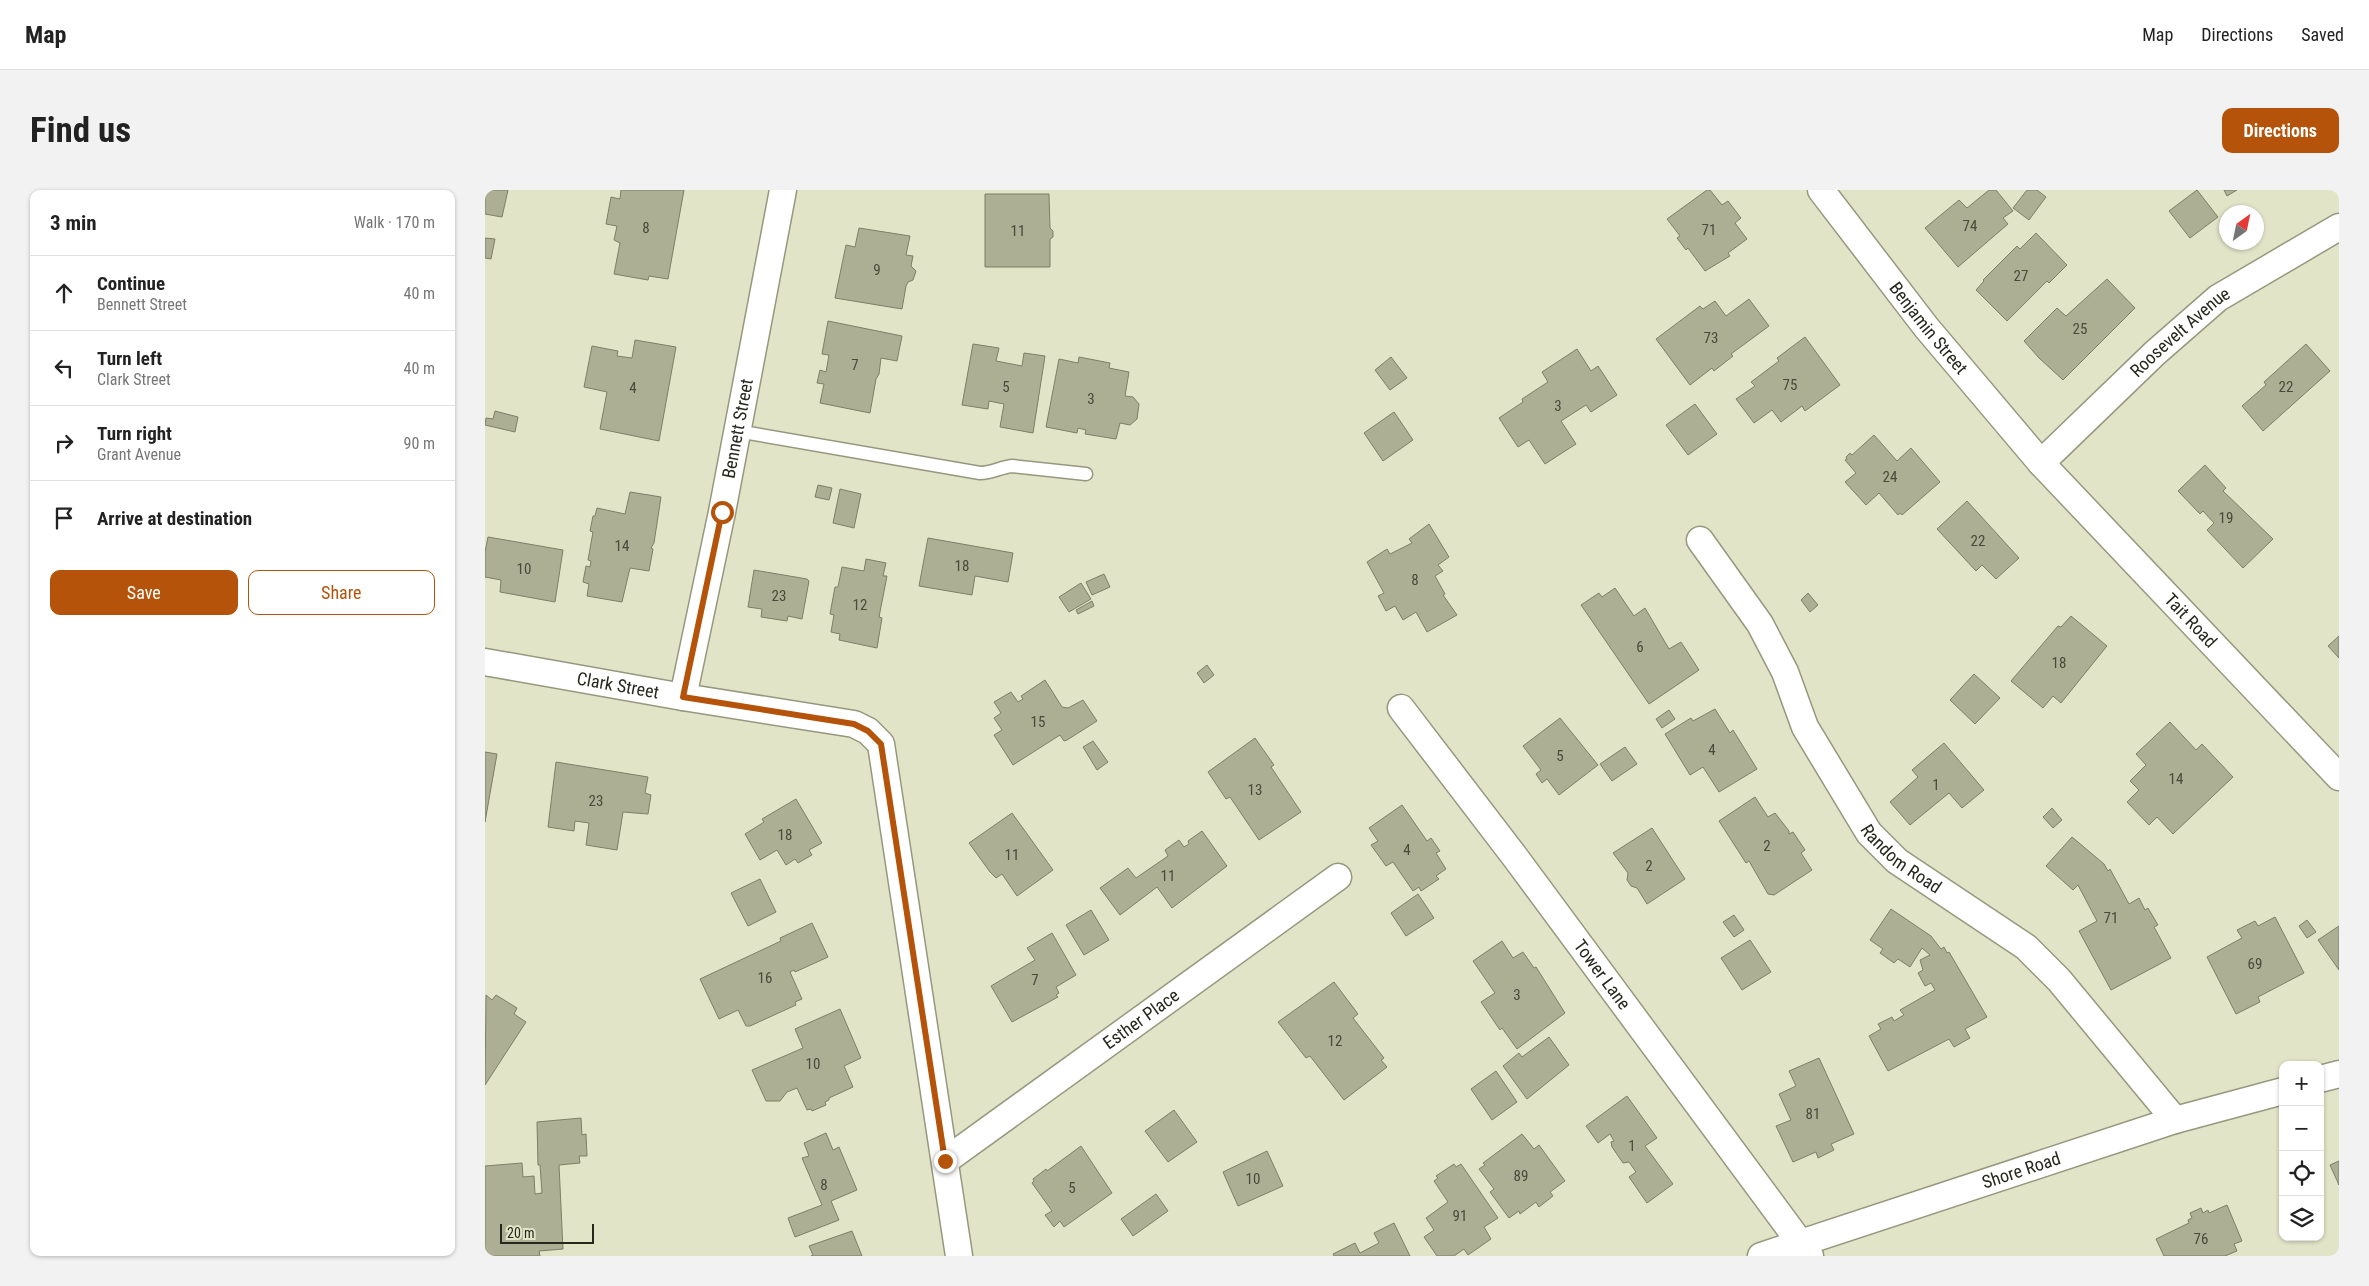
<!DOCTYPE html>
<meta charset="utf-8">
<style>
body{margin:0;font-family:"Roboto Condensed",sans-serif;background:#f2f2f2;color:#222}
.controls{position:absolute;right:15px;bottom:15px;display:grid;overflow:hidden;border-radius:10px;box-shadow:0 1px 4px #0004}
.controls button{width:45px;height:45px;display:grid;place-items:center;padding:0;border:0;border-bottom:1px solid #e0e0e0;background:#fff;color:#222;font:25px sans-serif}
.compass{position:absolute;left:1734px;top:15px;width:45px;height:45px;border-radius:50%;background:#fff;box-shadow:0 1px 4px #0004;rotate:33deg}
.scale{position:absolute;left:15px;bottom:12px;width:94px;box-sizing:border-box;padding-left:5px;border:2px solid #27281d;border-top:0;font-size:14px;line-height:18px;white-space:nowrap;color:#27281d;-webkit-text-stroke:4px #e2e4c8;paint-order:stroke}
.stop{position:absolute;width:15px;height:15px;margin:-11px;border:4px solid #b45309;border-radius:50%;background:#fff}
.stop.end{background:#b45309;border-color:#fff;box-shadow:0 1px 5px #0008}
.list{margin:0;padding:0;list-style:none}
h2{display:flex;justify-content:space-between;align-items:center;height:65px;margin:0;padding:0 20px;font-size:21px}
h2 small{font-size:16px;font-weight:400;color:#767676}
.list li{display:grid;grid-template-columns:32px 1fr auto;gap:15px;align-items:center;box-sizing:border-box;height:75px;padding:0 20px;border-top:1px solid #e0e0e0}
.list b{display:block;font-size:19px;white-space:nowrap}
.list p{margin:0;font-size:16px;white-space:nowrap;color:#767676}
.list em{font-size:16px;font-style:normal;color:#767676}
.actions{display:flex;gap:10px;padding:15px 20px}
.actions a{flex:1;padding:11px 0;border:1px solid #b45309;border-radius:10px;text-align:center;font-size:18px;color:#b45309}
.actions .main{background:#b45309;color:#fff}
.icon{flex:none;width:28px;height:28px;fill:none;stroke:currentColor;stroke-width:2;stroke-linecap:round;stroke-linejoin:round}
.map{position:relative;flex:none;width:1854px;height:1066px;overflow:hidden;border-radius:10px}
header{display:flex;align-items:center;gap:30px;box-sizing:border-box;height:70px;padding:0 25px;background:#fff;border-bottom:1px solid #e0e0e0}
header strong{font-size:24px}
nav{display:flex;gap:28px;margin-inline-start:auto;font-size:18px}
.intro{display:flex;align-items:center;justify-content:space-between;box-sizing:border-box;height:120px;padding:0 30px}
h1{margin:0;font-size:35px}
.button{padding:12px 22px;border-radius:10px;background:#b45309;color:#fff;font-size:18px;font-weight:700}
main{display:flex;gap:30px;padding:0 30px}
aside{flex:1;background:#fff;border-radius:10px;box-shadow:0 1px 4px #0004}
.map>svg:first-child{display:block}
.building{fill:#adaf94;stroke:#7d7f66}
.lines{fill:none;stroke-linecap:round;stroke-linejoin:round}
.service-casing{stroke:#96987e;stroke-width:15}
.minor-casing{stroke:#96987e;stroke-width:29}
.service{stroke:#fff;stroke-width:12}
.minor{stroke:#fff;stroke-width:26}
.route{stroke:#b45309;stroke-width:6}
.labels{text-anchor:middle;stroke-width:5;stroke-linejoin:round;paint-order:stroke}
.number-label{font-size:15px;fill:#484a3b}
.street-label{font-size:18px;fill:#27281d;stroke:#e2e4c8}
</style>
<header>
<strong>Map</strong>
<nav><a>Map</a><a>Directions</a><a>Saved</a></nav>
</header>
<div class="intro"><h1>Find us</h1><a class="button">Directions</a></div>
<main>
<aside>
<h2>3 min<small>Walk · 170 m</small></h2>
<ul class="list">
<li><svg class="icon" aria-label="ahead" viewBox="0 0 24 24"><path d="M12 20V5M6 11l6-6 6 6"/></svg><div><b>Continue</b><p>Bennett Street</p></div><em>40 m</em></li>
<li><svg class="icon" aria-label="left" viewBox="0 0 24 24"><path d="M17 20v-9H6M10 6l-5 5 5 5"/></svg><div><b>Turn left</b><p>Clark Street</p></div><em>40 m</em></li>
<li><svg class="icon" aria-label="right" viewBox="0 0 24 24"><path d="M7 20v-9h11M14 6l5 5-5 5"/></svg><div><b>Turn right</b><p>Grant Avenue</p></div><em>90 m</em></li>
<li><svg class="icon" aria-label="arrive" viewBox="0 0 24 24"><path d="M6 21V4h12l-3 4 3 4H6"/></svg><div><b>Arrive at destination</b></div></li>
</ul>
<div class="actions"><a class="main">Save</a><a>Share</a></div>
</aside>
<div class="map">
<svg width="1854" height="1066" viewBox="0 0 1854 1066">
<rect width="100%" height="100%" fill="#e2e4c8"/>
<g class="building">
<polygon points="0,0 23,0 17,27 0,24"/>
<polygon points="136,0 199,0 183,89 164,86 163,90 129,84 135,53 129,50 132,36 121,34 126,7 135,9"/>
<polygon points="1222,0 1225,0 1237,15 1243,11 1256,28 1250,33 1262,49 1243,63 1245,66 1220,81 1203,58 1201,60 1192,48 1195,46 1182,29"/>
<polygon points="1504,0 1511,0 1528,21 1518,28 1523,34 1473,77 1440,38 1474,10 1482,18"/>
<polygon points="1542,0 1552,0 1561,7 1544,30 1528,18"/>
<polygon points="1712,0 1733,27 1705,48 1684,21"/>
<polygon points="1739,0 1752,0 1742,6"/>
<polygon points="500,4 564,4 565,38 568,41 568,47 565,49 565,77 500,77"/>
<polygon points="374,38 425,46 421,65 428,66 426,76 431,81 428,90 423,92 421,96 417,119 350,108 361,55 370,57"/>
<polygon points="1551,43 1582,75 1564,93 1562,91 1522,131 1491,100 1499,91 1498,90 1532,56 1535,59"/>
<polygon points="0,48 10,49 6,69 0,68"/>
<polygon points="1622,89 1650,118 1578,190 1554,168 1539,151 1572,118 1581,126"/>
<polygon points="1264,109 1284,136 1246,164 1248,166 1229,181 1227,178 1205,195 1171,149 1215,116 1218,119 1230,111 1241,126"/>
<polygon points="343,131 417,146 412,171 396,168 394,184 391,189 385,223 335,213 339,194 332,193 335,180 341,182 344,165 337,164"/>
<polygon points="1320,147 1355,195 1320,221 1317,216 1296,232 1287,220 1269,233 1251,209 1270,196 1266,192 1294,171 1292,168"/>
<polygon points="150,150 191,157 174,251 115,239 122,202 99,197 107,156 133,161 132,166 147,168"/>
<polygon points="488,154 514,158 511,171 537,176 539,163 560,166 548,243 515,237 519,214 504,211 503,219 477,215"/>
<polygon points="1821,154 1845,181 1778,241 1757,216 1781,195 1779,192"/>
<polygon points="1092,159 1106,181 1113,176 1132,205 1106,222 1101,215 1076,231 1091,254 1060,274 1044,250 1033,257 1014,228 1038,212 1037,209 1063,192 1057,182"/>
<polygon points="594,167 625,173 624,178 644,182 640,206 648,207 654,214 652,229 645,235 635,233 631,249 600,244 601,240 593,238 592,243 561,237 574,169 593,173"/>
<polygon points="906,167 922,188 905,200 890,180"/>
<polygon points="1210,214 1232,244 1203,265 1181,235"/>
<polygon points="10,221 33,227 30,242 0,235 1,228 8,229"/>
<polygon points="909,222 928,250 898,271 879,243"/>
<polygon points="1389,245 1412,271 1426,258 1455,292 1417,325 1415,323 1413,325 1394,303 1381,315 1360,292 1371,283 1360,270 1362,269 1361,267 1365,263 1367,265"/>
<polygon points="1720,275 1741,298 1738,301 1788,349 1758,378 1722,340 1729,333 1718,321 1715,324 1693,301"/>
<polygon points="333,295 347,298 344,310 330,307"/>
<polygon points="355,299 376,304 369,338 348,333"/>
<polygon points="145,302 176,307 169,353 166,358 168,359 164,381 145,378 137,412 102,406 104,394 98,392 101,376 105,377 106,371 103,370 108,342 105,341 108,326 110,326 112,318 140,324"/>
<polygon points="1482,311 1534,368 1511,389 1497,375 1491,381 1452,339"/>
<polygon points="944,334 964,367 953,375 958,381 950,386 960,404 958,405 972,425 942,442 931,422 918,430 910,416 901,421 893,406 899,403 882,372 902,359 905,364 927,353 924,349"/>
<polygon points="3,347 78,360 70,412 15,402 16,390 0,387 0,362"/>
<polygon points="443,348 528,363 523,392 490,386 487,405 434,396"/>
<polygon points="381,369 401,373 398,386 402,386 394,427 397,428 392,458 354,450 355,444 346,442 349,425 345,424 350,397 353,397 357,377 379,381"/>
<polygon points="269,380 322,389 324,391 317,429 303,426 302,431 276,427 277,419 263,417"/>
<polygon points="619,384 625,397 607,405 601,392"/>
<polygon points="596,393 606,409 584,422 574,407"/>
<polygon points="1130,398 1149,426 1160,418 1184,459 1196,452 1214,480 1164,514 1096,415 1114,403 1117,407"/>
<polygon points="1323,403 1333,415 1325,422 1316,410"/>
<polygon points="607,411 609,416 593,424 591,420"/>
<polygon points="1586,426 1622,456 1576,513 1568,506 1558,518 1526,491 1573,436 1576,437"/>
<polygon points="1854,446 1854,468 1843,456"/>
<polygon points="722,475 729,485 719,493 712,483"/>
<polygon points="1489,484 1515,508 1490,534 1465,510"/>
<polygon points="560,490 577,517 583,518 598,510 612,531 582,550 579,551 575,545 528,575 509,545 517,540 509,528 516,523 509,512 526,502 533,512 538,509 536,506"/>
<polygon points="1230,519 1245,543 1248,540 1272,579 1234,602 1218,577 1205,585 1180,544 1206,528 1208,531"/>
<polygon points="1184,520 1190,529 1177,538 1171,529"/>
<polygon points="1075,528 1113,575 1074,605 1062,589 1057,593 1051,584 1056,580 1038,556"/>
<polygon points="1685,532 1711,560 1717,554 1748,587 1688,644 1672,627 1664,635 1642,612 1654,600 1645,591 1661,575 1651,564"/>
<polygon points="770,548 789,575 786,577 816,622 774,650 745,607 741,609 723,582"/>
<polygon points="608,551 623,572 612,580 598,557"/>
<polygon points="1459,553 1499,600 1477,618 1464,603 1425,635 1405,612 1433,587 1427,580"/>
<polygon points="1140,557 1152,574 1127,591 1115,574"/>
<polygon points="0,562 12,564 0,632"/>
<polygon points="71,572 163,587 160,603 166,605 163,624 138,622 132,660 101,655 104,633 90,631 89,641 63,637"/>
<polygon points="1270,607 1283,627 1290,623 1304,641 1304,644 1308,642 1320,660 1316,663 1327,680 1289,705 1283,704 1264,671 1261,673 1234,631"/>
<polygon points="311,609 337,653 324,660 327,665 313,673 310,669 301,675 292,660 275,670 260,644 276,634 279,632 277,629"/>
<polygon points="917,615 942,651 946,648 955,661 951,663 961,679 951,686 954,689 936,701 934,697 928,701 908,672 901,676 886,655 893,651 884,638"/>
<polygon points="1567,618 1577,630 1568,638 1558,627"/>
<polygon points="527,623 568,680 532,706 517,684 511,688 505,682 484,653"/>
<polygon points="1167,638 1200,689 1162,714 1152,698 1146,696 1142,690 1143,683 1128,663"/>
<polygon points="717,641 742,676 687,718 672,697 635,725 615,698 643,678 651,688 683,666 680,660 694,650 699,657 704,654 703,651"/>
<polygon points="1587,647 1619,674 1623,681 1625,679 1644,714 1654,708 1660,720 1663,718 1673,735 1669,737 1686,768 1626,800 1594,741 1612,731 1593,695 1588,700 1561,676"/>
<polygon points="275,689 291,722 263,736 246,703"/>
<polygon points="933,704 949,728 921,746 906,723"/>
<polygon points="1406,719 1446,746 1456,759 1459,757 1462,763 1464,762 1502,827 1480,839 1485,848 1469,857 1464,849 1403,881 1384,846 1396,839 1393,834 1407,827 1409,831 1419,825 1415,820 1450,800 1446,793 1440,796 1433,783 1438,780 1435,770 1445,765 1437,758 1425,777 1413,769 1409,773 1395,763 1398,759 1385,750"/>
<polygon points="606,720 624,750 599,765 581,735"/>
<polygon points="1249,725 1259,740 1249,747 1238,732"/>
<polygon points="1790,727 1819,783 1773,807 1775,812 1751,824 1722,767 1757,748 1752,740 1770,731 1773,736"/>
<polygon points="1822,730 1831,742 1822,748 1814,736"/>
<polygon points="327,733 343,767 310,782 309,780 305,782 317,809 310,812 311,815 265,836 261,836 253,820 234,829 215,789 296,751 295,748"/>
<polygon points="1854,736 1854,780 1833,750"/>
<polygon points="567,743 591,785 571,797 574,803 571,805 573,807 527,832 506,796 550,770 542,758"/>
<polygon points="1265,750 1286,782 1257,800 1236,768"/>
<polygon points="1017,751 1028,768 1038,762 1049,778 1051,777 1080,823 1032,859 1017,838 1015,840 996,812 1010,803 988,771"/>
<polygon points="849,792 873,824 868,828 899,868 896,870 902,877 859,910 825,866 821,868 793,832"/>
<polygon points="1,805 7,810 11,805 32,818 29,824 41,832 0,895"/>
<polygon points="355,819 376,868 359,876 368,897 344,908 344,910 340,912 341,915 327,921 326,919 322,920 312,898 302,902 295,911 281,911 267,880 318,858 310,839"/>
<polygon points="1064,847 1084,875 1042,909 1018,876 1034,863 1037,867"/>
<polygon points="1334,868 1369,944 1346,954 1349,960 1333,968 1331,962 1308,972 1291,936 1306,930 1294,904 1311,896 1304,881"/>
<polygon points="1011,881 1032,912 1007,930 986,899"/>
<polygon points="1142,906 1172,948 1160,956 1188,994 1162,1013 1144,987 1151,982 1144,972 1138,973 1127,957 1126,952 1129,951 1125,944 1113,953 1101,936"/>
<polygon points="689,920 712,952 683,972 660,941"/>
<polygon points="96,928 97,945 101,944 102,966 94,966 95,973 74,975 78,1059 54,1061 55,1066 0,1066 0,976 37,973 38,987 49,986 50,1004 57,1003 55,975 53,975 52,932"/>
<polygon points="341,943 348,960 354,957 372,1000 346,1011 354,1030 310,1047 303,1028 337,1015 317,968 324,966 319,953"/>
<polygon points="1037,944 1049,959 1054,955 1080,991 1065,1002 1068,1006 1054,1017 1051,1012 1035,1024 1034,1021 1024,1028 1005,1002 1009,999 994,979 1000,975 998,973"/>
<polygon points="596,956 627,1003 579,1037 575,1031 569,1037 560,1025 567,1021 547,993 549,991 548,989 561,979 562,981"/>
<polygon points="782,961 798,996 753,1016 738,982"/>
<polygon points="1854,971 1854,995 1845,975"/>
<polygon points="969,974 971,977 976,974 1013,1028 999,1037 1006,1049 983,1065 979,1059 969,1066 952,1066 939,1047 949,1040 941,1028 963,1012 949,991 953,988 951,986"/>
<polygon points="671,1004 683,1021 648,1046 636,1029"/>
<polygon points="1742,1015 1757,1051 1749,1054 1752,1061 1740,1066 1679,1066 1671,1049 1704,1033 1703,1030 1707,1028 1705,1023 1716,1018 1718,1023 1723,1020 1724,1023"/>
<polygon points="909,1033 925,1066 849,1066 848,1064 870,1053 875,1063 894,1053 889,1043"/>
<polygon points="367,1041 377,1066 326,1066 328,1065 324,1056"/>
</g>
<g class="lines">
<defs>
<path id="service" d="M252,241L495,283C507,283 516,277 527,276L601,284"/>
<g id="minor">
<path id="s1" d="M1336,0L1441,137L1556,273L1854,587"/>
<path id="s2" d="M1556,273L1670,163L1733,108L1854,37"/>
<path id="s3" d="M1215,350L1275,434L1300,482L1320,537L1384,643L1412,671L1541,757L1574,790L1690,930"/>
<path id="s4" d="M0,472L198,507L369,534L383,541L396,554L474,1066"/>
<path id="s5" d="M198,507L237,322L298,0"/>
<path id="s6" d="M916,518L1030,667L1325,1066"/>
<polyline points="1835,889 1854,884"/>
<path id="s7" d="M460,971L853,687"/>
<path id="s8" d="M1276,1066L1690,930L1798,901"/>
</g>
</defs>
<use href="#service" class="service-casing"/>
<use href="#minor" class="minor-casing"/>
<use href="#service" class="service"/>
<use href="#minor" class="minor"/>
</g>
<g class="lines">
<polyline class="route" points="237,322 198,507 369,534 383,541 396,554 460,971"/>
</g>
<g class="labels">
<g class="number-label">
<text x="1485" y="41">74</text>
<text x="161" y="43">8</text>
<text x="1224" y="45">71</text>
<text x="533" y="46">11</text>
<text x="392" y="85">9</text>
<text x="1536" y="91">27</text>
<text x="1595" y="144">25</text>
<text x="1226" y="153">73</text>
<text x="370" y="180">7</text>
<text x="1305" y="200">75</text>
<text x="521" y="202">5</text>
<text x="1801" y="202">22</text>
<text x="148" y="203">4</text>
<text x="606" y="214">3</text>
<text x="1073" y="221">3</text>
<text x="1405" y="292">24</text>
<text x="1741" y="333">19</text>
<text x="1493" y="356">22</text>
<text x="137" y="361">14</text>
<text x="477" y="381">18</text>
<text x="39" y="384">10</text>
<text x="930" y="395">8</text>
<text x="294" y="411">23</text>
<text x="375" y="420">12</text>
<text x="1155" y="462">6</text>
<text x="1574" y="478">18</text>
<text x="553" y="537">15</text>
<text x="1227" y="565">4</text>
<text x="1075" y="571">5</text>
<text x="1691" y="594">14</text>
<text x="1451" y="600">1</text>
<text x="770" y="605">13</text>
<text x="111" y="616">23</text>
<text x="300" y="650">18</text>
<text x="1282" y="661">2</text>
<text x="922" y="665">4</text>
<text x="527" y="670">11</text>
<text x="1164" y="681">2</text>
<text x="683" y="691">11</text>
<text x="1626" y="733">71</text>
<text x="1770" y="779">69</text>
<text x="280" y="793">16</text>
<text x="550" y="795">7</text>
<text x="1032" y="810">3</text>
<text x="850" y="856">12</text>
<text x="328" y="879">10</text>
<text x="1328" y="929">81</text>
<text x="1147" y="961">1</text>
<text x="1036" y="991">89</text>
<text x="768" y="994">10</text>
<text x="339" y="1000">8</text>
<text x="587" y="1003">5</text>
<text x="975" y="1031">91</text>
<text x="1716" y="1054">76</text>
</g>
<g class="street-label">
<text dy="6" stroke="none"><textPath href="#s1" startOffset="175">Benjamin Street</textPath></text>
<text dy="6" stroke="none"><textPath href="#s2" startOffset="191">Roosevelt Avenue</textPath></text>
<text dy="6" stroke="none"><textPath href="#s5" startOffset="274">Bennett Street</textPath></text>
<text dy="6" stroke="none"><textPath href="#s1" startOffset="568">Tait Road</textPath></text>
<text dy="6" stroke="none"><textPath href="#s4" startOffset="135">Clark Street</textPath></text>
<text dy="6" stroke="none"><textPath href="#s3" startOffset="381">Random Road</textPath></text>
<text dy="6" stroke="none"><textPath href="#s6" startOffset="334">Tower Lane</textPath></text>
<text dy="6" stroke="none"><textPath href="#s7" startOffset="242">Esther Place</textPath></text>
<text dy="6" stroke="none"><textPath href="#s8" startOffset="274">Shore Road</textPath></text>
</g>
</g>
</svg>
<div class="controls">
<button>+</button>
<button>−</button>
<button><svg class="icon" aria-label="locate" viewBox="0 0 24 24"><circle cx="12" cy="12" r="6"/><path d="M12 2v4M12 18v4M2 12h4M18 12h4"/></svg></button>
<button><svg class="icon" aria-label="layers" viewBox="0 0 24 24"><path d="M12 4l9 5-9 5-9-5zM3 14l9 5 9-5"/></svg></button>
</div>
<svg class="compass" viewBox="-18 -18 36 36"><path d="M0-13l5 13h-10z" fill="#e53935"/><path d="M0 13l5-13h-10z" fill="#767676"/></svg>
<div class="scale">20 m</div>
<div class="stop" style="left:237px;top:322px"></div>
<div class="stop end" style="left:460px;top:971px"></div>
</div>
</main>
